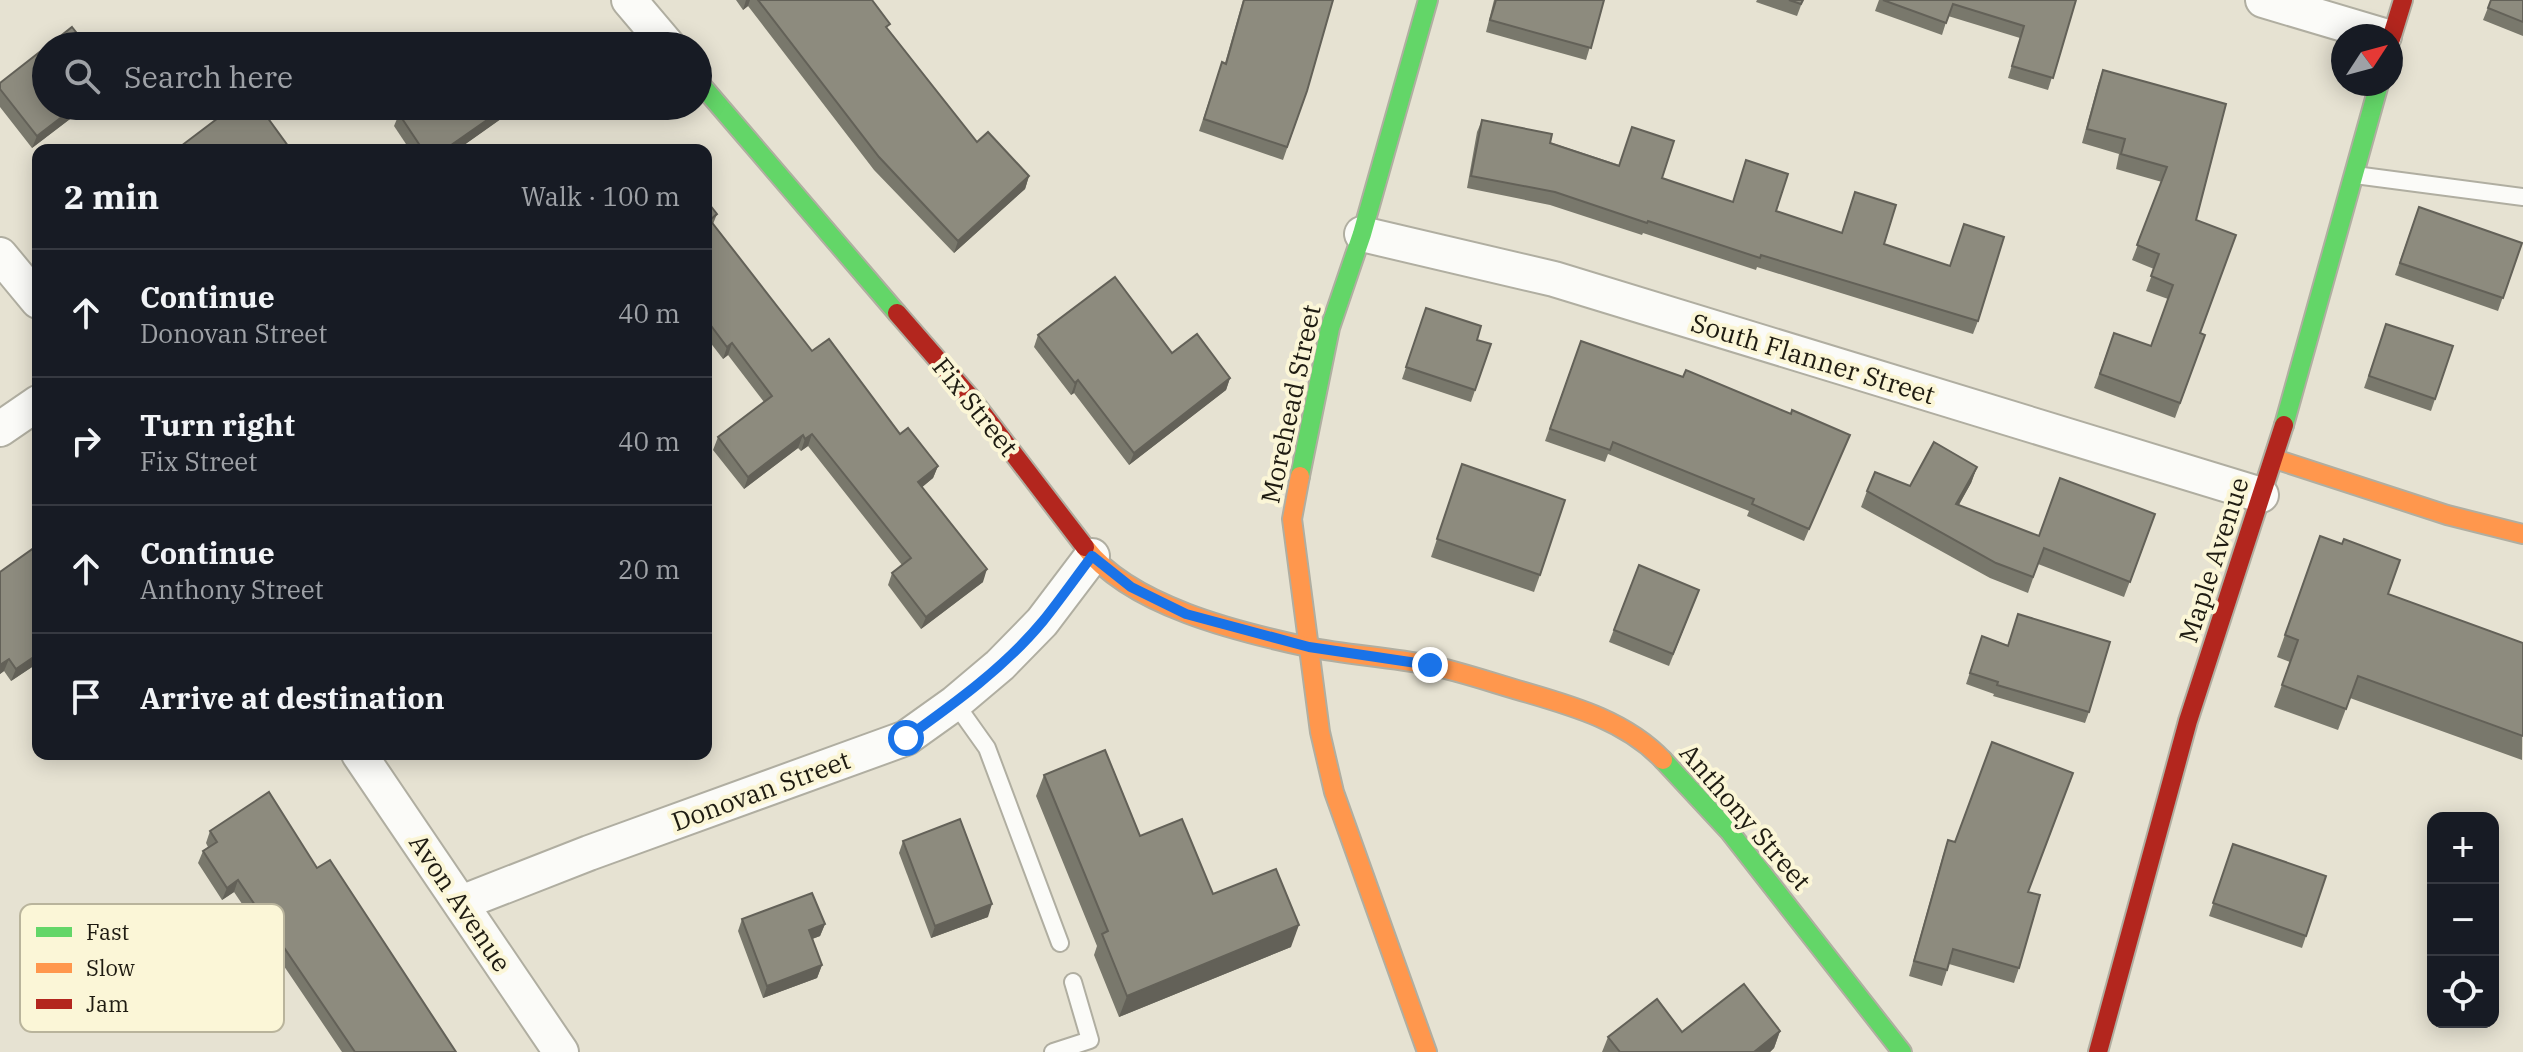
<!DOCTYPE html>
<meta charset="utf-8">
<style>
body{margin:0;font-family:"IBM Plex Serif",serif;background:#242831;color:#f1f3f6}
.controls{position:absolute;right:24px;bottom:24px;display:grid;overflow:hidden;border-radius:16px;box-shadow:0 4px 20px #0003}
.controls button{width:72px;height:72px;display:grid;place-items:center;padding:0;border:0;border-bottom:2px solid #363941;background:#171b24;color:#f1f3f6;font:40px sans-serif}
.compass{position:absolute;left:2331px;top:24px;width:72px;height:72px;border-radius:50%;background:#171b24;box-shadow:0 4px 20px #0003;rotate:54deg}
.stop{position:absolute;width:24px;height:24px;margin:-18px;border:6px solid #1a73e8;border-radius:50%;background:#fff}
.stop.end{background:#1a73e8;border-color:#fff;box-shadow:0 2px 8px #0008}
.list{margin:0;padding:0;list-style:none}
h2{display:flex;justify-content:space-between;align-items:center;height:104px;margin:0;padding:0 32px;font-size:34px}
h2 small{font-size:26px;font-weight:400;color:#9ea1a6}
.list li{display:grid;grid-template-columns:52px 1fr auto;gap:24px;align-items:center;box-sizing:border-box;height:128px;padding:0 32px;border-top:2px solid #363941}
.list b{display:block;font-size:30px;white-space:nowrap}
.list p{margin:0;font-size:26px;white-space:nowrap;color:#9ea1a6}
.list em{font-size:26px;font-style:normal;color:#9ea1a6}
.icon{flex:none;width:44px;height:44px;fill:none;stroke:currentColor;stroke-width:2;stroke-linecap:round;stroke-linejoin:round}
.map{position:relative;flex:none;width:2523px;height:1052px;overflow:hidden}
.search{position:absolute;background:#171b24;box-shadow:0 4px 20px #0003;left:32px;top:32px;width:680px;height:88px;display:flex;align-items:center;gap:20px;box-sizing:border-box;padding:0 28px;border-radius:44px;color:#9ea1a6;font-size:30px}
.panel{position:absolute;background:#171b24;box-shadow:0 4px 20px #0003;left:32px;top:144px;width:680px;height:616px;border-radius:16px}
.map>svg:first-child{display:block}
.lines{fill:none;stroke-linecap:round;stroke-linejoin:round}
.lane-casing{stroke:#b0aea1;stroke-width:20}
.street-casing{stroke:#b0aea1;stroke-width:38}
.fast-casing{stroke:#b0aea1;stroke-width:22}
.slow-casing{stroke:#b0aea1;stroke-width:22}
.jam-casing{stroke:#b0aea1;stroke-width:22}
.lane{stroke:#fbfbf8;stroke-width:16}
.street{stroke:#fbfbf8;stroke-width:34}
.fast{stroke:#63d668;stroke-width:18}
.slow{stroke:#ff974d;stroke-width:18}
.jam{stroke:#b3261e;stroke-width:18}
.wall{fill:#79786c}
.shaded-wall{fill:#636158}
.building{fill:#8d8b7e;stroke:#636158;stroke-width:2}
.route{stroke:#1a73e8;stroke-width:10}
.labels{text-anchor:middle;stroke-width:8;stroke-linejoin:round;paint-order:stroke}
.street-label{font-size:26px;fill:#1e1b11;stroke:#fbf6d7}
.key{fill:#fbf6d7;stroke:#b9b49c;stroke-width:2}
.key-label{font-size:22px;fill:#1e1b11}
</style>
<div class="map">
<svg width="2523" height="1052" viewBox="0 0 2523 1052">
<rect width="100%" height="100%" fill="#e6e2d2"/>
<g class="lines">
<defs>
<g id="lane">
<polyline points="2355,175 2523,197"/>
<polyline points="955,703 987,748 1060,943"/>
<polyline points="1053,1052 1090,1040 1073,982"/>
</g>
<g id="street">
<polyline points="629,0 668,46"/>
<polyline points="2263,0 2384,36"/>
<polyline points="1362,234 1554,279 2261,495"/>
<polyline points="0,255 38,301"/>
<polyline points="0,429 38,403"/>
<polyline points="359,754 561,1052"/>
<polyline points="461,903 589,853 906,738 955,703 1000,665 1042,622 1092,556"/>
</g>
<g id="fast">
<polyline points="698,81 897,313"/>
<polyline points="2284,425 2379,84"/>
<polyline points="1300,476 1330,328 1362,234 1428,0"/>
<polyline points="1663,760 1729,831 1902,1052"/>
</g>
<g id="slow">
<polyline points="2275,459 2447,515 2523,534"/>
<polyline points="1300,476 1292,519 1320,732 1334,792 1427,1052"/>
<path d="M1085,547C1130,606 1238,632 1308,647C1348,655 1389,657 1429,665C1462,672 1496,684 1528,693C1576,707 1627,722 1663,760"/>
</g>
<g id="jam">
<polyline points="2391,39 2403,0"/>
<polyline points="897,313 970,397 1085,547"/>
<polyline points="2098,1052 2188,721 2284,425"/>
</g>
</defs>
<use href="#lane" class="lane-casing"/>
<use href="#street" class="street-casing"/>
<use href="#fast" class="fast-casing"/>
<use href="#slow" class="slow-casing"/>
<use href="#jam" class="jam-casing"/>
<use href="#lane" class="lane"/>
<use href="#street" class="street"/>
<use href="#fast" class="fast"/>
<use href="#slow" class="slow"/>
<use href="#jam" class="jam"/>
</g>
<g class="wall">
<polygon points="736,0 872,0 888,29 977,142 1029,176 1025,189 954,253 874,170 748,6 743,10"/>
<polygon points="1243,0 1333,0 1307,91 1283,160 1199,131 1222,62 1225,63"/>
<polygon points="1494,0 1604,0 1586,60 1486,32"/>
<polygon points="1757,0 1803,0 1797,16 1756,2"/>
<polygon points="1879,0 2076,0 2048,90 2008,78 2020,38 1948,16 1942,35 1875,11"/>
<polygon points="2491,0 2523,0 2523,36 2483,20"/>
<polygon points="2103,70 2226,104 2196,220 2200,333 2205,335 2175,418 2094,388 2114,333 2151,346 2168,299 2146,291 2154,269 2132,260 2162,182 2116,169 2119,154 2082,143 2098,84"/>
<polygon points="0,83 46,106 87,106 32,148 0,107"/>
<polygon points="399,114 505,116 457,150 410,150 394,126"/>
<polygon points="1482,120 1733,202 1776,211 1841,232 1884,244 1978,321 1973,334 1757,267 1756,270 1643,233 1642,235 1550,205 1467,188 1477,132"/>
<polygon points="706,200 717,214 713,224 812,351 900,434 938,466 933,478 922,487 983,582 921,629 888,585 892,573 902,565 808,446 801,451 798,448 744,489 713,450 718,437 764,402 728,355 723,359 706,337"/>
<polygon points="2419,207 2522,243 2498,311 2395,275"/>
<polygon points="1426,308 1477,340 1491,344 1471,402 1402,379"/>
<polygon points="2386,325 2453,346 2431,411 2364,388"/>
<polygon points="1038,335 1172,353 1230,378 1226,390 1129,465 1074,393 1071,395 1034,347"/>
<polygon points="1581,341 1850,435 1804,541 1747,516 1749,511 1608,454 1605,462 1545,441"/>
<polygon points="1977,467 1971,483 1959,505 2039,536 2155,514 2124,597 2038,564 2028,593 1990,578 1861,507 1867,491 1910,486"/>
<polygon points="1456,482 1540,575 1534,592 1431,557"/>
<polygon points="2320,536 2388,594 2523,643 2522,760 2350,698 2338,730 2274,707 2290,662 2277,657"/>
<polygon points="1639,565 1699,590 1669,666 1609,642"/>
<polygon points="0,572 38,663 11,681 4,671 0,674"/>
<polygon points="2018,614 2089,712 2085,723 1993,696 1994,694 1966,684 1982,636 2008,645"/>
<polygon points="1044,775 1140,836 1213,894 1291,947 1119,1017 1094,955 1097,946 1036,796"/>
<polygon points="210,831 317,868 456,1052 342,1052 234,892 222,900 198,863 203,851 208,847 206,843"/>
<polygon points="1948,840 2029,892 2019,968 2014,983 1949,964 1942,986 1909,976 1943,855"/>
<polygon points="903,841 988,917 931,938 899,853"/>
<polygon points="2233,844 2326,876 2302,948 2209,916"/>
<polygon points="742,919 825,924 820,936 812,939 822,965 817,978 763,998 738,931"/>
<polygon points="1780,1031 1774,1048 1770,1052 1602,1052 1608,1037"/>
</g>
<g class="shaded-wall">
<polygon points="746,0 750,0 748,6 743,10"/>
<polygon points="76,106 87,106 32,148 37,136"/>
<polygon points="507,106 509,106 505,116 457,150 444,150"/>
<polygon points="1029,176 1025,189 954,253 958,241"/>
<polygon points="732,343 728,355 723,359 727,347"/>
<polygon points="1230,378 1226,390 1129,465 1134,453"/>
<polygon points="1078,380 1074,393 1071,395 1075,383"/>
<polygon points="812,434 808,446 801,451 805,439"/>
<polygon points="803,435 798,448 744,489 748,477"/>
<polygon points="938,466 933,478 914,494 918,482"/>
<polygon points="1977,467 1971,483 1950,520 1956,504"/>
<polygon points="987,569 983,582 921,629 926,617"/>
<polygon points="38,654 38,663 11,681 16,669"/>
<polygon points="9,659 4,671 0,674 0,665"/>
<polygon points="238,880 234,892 222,900 227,888"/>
<polygon points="992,904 988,917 931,938 935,926"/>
<polygon points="825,924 820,936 804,942 809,930"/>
<polygon points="1299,925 1291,947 1119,1017 1127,996"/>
<polygon points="822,965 817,978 763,998 767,986"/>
<polygon points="1780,1031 1774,1048 1770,1052 1754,1052"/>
</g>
<g class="building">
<polygon points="758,0 872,0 890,24 886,27 977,142 988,132 1029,176 958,241 879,157"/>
<polygon points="1244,0 1333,0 1307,91 1287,147 1204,119 1222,62 1226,64"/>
<polygon points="1496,0 1604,0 1591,48 1490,20"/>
<polygon points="1789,0 1803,0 1801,4"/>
<polygon points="1883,0 2076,0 2053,78 2012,66 2024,26 1953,4 1946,23"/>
<polygon points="2491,0 2523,0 2523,22 2488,8"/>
<polygon points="72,27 87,46 48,46"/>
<polygon points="46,47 46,106 76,106 37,136 0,89 0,83"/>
<polygon points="2103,70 2226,104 2196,220 2236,235 2200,333 2205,335 2180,403 2100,374 2114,333 2151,346 2173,285 2151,276 2159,254 2137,245 2167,167 2121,154 2125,139 2087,129"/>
<polygon points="234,106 259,106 291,150 185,150 181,146"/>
<polygon points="410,106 507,106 444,150 423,150 399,114"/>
<polygon points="1482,120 1552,134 1550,143 1619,166 1632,127 1674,141 1662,178 1733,202 1746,160 1788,174 1776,211 1842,233 1855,192 1896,205 1884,244 1950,266 1964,224 2004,237 1978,321 1761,255 1760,258 1648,221 1647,223 1555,192 1471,176"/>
<polygon points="706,200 717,214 710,220 812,351 829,339 900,434 908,428 938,466 918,482 987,569 926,617 892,573 911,558 812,434 805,439 803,435 748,477 718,437 772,396 732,343 727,347 706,319"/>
<polygon points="2419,207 2522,243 2503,298 2400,263"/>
<polygon points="1115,277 1172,353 1197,334 1230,378 1134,453 1078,380 1075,383 1038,335"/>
<polygon points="1426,308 1481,326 1477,340 1491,344 1475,390 1406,367"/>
<polygon points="2386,324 2453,346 2435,399 2369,376"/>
<polygon points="1581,341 1683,377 1686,370 1791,414 1792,410 1850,435 1809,529 1752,504 1754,499 1613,442 1610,450 1550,429"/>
<polygon points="1934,442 1977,467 1956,504 2039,536 2060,478 2155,514 2130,582 2044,548 2033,577 1996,563 1867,491 1875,472 1910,486"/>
<polygon points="1462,464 1565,500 1540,575 1437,539"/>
<polygon points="2320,536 2342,544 2344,539 2400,560 2388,594 2523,643 2523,736 2358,676 2346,709 2282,685 2298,640 2285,635"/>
<polygon points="38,545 38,654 16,669 9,659 0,665 0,572"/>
<polygon points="1639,565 1699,590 1673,654 1614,630"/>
<polygon points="2018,614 2110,642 2089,712 1997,685 1998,682 1970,673 1982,636 2008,646"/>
<polygon points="1992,742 2073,773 2028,892 2040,895 2019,968 1953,949 1947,970 1914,961 1948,840 1955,842"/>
<polygon points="1105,750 1140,836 1182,819 1213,894 1276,869 1299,925 1127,996 1102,934 1108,931 1044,775"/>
<polygon points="269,792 317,868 330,860 456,1052 355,1052 238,880 227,888 203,851 217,842 210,831"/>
<polygon points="960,819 992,904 935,926 903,841"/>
<polygon points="2233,844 2326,876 2306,936 2213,903"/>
<polygon points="812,893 825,924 809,930 822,965 767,986 742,919"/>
<polygon points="1744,984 1780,1031 1754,1052 1620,1052 1608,1037 1657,999 1682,1032"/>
</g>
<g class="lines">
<path class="route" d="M906,738C955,703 1005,667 1043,621C1060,600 1076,577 1092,556L1131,587L1186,614L1309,647L1430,665"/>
</g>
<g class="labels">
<g class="street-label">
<text transform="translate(1813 359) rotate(17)" y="9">South Flanner Street</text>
<text transform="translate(1291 404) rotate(-78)" y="9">Morehead Street</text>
<text transform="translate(975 407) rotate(51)" y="9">Fix Street</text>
<text transform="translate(2214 560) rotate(-72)" y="9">Maple Avenue</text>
<text transform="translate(761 791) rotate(-20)" y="9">Donovan Street</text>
<text transform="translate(1745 817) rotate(49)" y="9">Anthony Street</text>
<text transform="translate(460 903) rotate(56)" y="9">Avon Avenue</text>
</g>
</g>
<rect x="20" y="904" width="264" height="128" rx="12" class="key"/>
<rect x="36" y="927" width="36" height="10" fill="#63d668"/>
<rect x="36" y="963" width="36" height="10" fill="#ff974d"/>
<rect x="36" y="999" width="36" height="10" fill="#b3261e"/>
<g class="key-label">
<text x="86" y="940">Fast</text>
<text x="86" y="976">Slow</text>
<text x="86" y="1012">Jam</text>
</g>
</svg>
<div class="controls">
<button>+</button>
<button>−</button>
<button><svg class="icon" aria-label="locate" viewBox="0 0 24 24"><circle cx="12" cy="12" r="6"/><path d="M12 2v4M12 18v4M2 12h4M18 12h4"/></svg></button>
</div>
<svg class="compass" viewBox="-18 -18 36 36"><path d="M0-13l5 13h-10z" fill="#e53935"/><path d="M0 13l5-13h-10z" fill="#9ea1a6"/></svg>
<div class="stop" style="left:906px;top:738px"></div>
<div class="stop end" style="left:1430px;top:665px"></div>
<div class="search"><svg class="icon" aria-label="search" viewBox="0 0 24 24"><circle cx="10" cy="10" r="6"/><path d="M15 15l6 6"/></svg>Search here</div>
<section class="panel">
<h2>2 min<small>Walk · 100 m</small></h2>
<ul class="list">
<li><svg class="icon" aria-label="ahead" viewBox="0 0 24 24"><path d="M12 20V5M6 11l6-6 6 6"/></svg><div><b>Continue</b><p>Donovan Street</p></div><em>40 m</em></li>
<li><svg class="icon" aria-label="right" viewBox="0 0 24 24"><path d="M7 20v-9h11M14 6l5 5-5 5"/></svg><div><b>Turn right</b><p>Fix Street</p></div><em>40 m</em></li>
<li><svg class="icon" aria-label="ahead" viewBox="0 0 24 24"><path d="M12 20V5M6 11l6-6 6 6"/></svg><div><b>Continue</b><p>Anthony Street</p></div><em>20 m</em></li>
<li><svg class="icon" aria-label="arrive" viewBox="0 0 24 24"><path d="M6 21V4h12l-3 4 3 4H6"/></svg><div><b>Arrive at destination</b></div></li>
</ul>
</section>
</div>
